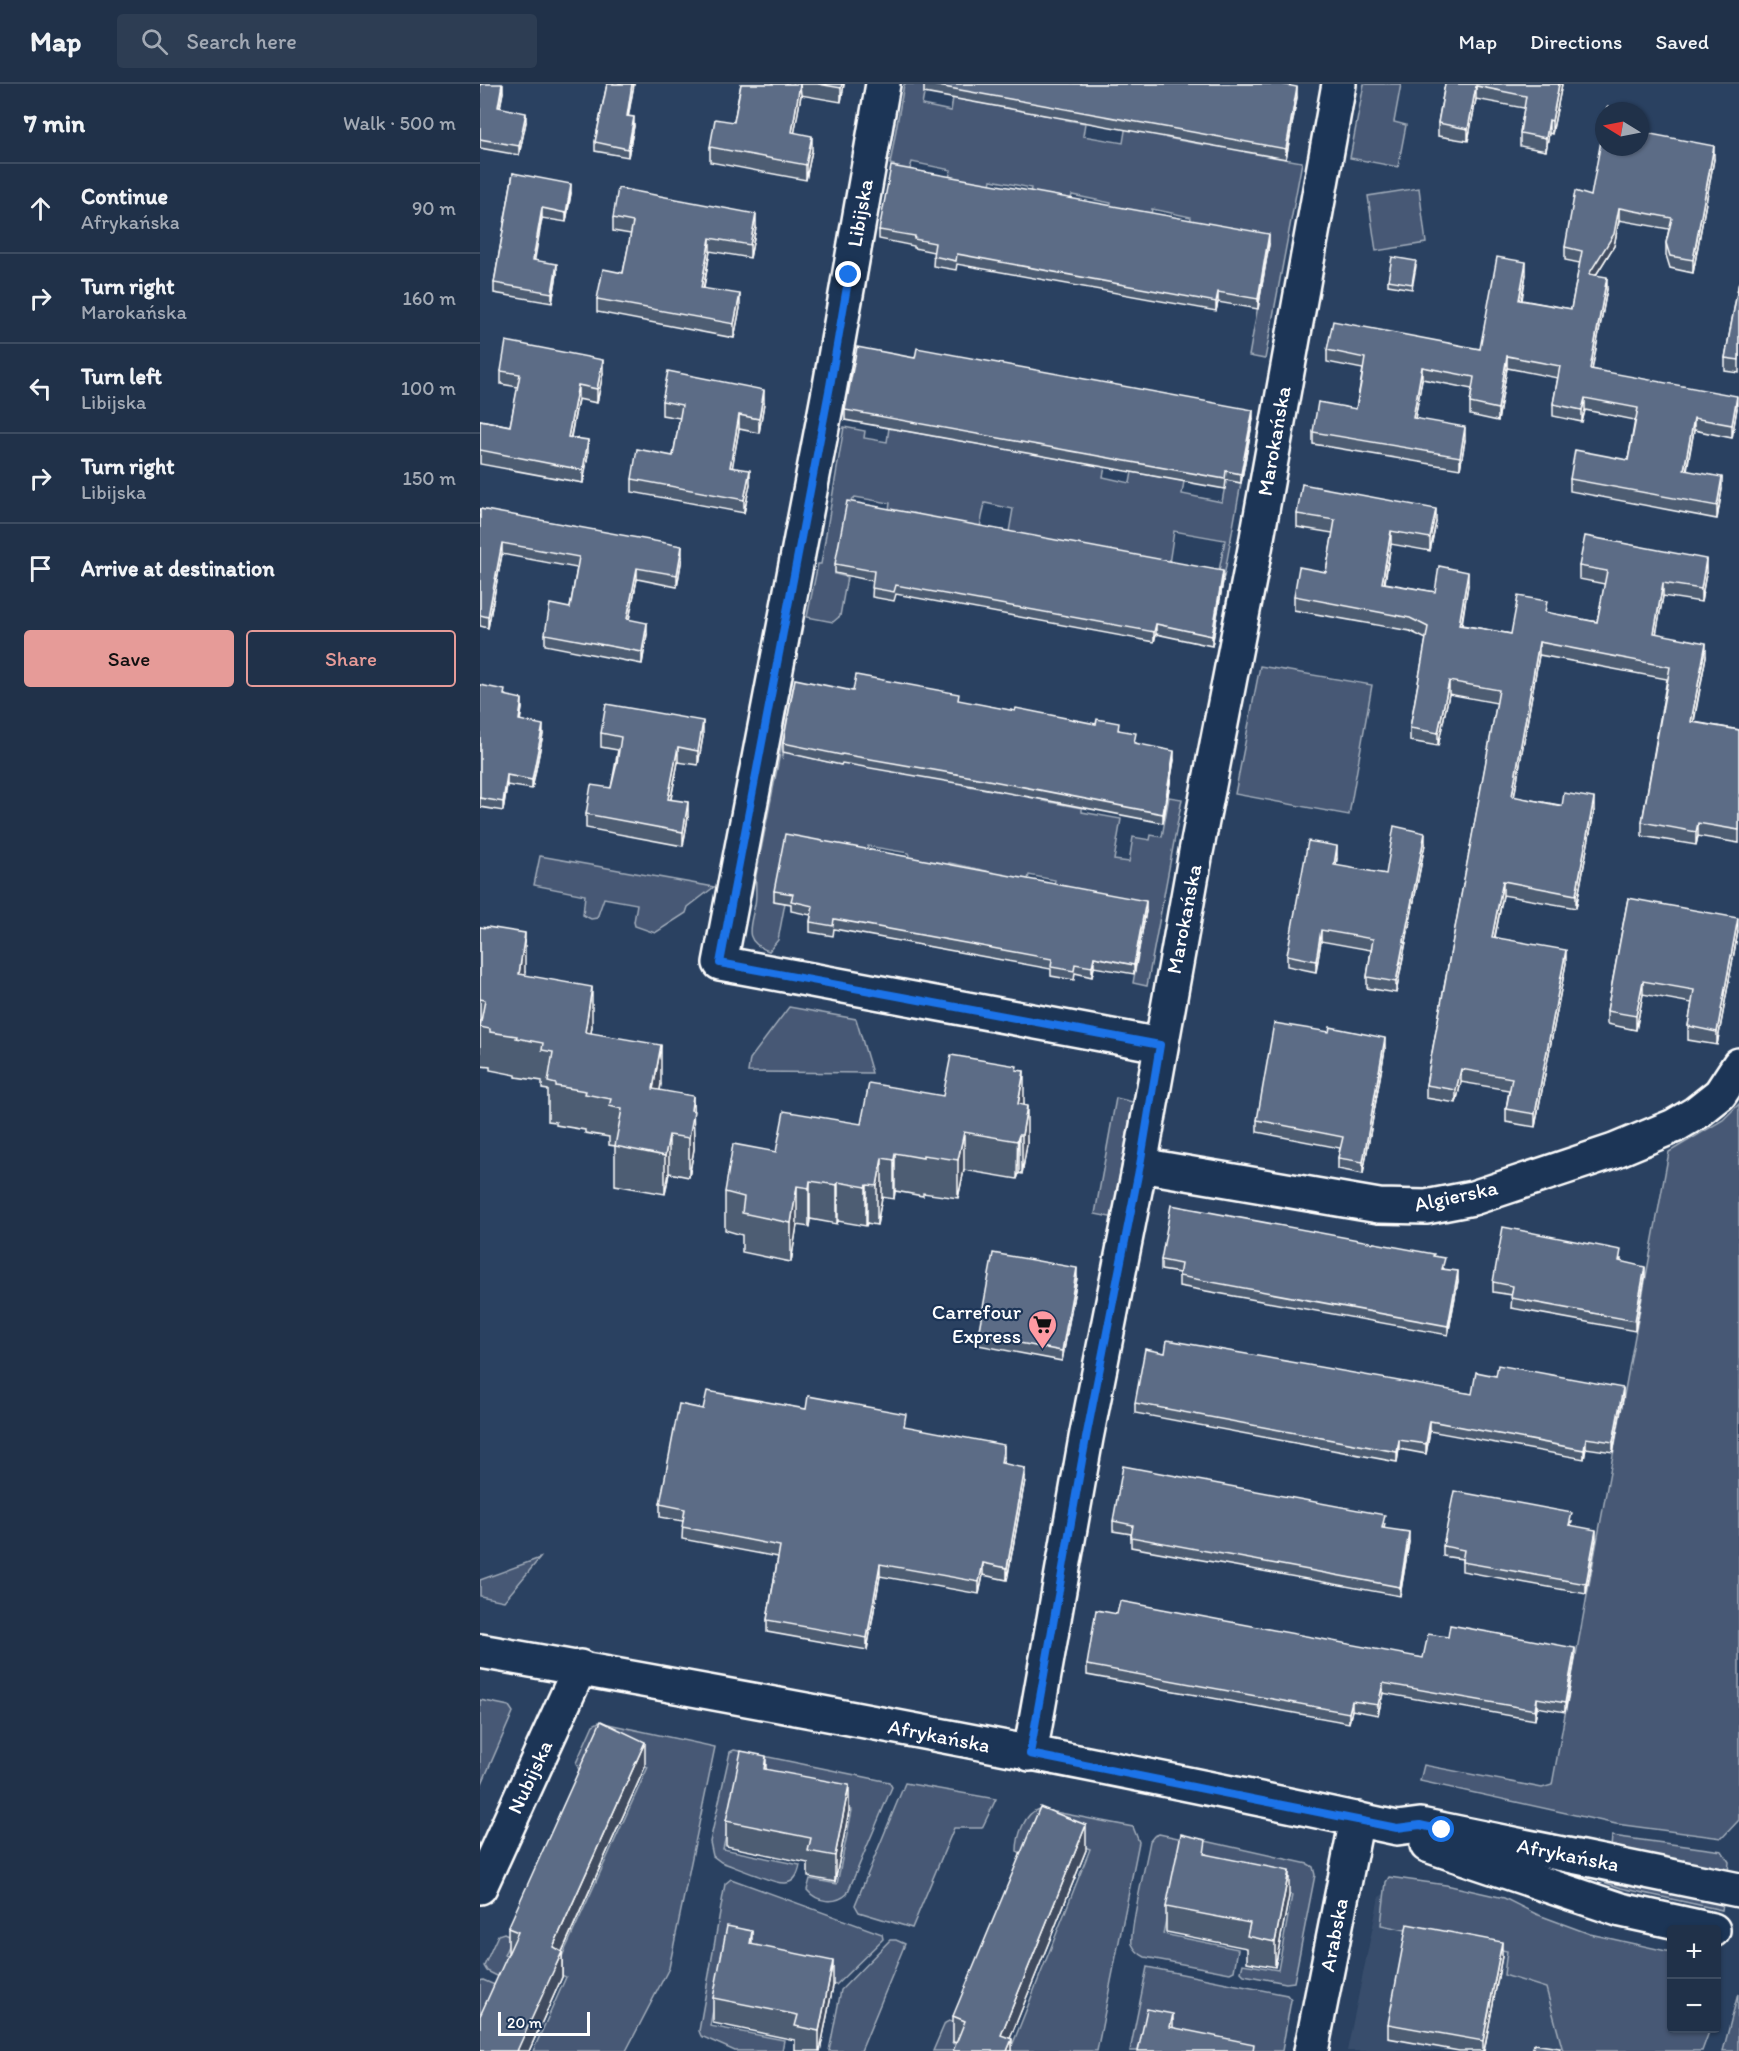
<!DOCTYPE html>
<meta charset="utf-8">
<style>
body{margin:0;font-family:Itim,sans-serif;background:#2d3d53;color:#f1f3f6}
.controls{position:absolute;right:18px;bottom:18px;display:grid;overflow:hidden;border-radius:6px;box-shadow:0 2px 4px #0004}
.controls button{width:54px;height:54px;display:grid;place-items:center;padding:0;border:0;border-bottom:2px solid #3d4c61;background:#203149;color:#f1f3f6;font:30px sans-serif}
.compass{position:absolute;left:1115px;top:18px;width:54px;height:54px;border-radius:50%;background:#203149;box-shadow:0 2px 4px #0004;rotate:280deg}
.scale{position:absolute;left:18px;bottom:15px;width:92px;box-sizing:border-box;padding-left:6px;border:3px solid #fff;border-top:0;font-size:16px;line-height:21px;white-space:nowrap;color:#fff;-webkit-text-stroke:4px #1d3557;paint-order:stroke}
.stop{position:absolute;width:18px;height:18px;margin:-14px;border:4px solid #1a73e8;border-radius:50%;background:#fff}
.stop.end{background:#1a73e8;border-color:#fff;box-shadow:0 2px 6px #0008}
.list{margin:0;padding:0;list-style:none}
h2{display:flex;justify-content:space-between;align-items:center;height:78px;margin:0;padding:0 24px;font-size:26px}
h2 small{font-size:20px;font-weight:400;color:#a2a9b4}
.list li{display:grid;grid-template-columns:39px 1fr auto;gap:18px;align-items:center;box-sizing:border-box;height:90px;padding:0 24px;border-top:2px solid #3d4c61}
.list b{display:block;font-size:22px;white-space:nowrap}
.list p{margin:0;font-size:20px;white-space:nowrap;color:#a2a9b4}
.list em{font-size:20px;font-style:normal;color:#a2a9b4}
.actions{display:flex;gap:12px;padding:18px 24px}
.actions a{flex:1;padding:14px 0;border:2px solid #e69b98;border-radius:6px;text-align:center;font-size:21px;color:#e69b98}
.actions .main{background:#e69b98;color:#111}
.icon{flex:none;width:33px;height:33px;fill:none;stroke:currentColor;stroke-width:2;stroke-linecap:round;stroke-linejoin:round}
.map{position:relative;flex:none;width:1259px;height:1967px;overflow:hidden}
header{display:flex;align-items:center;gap:36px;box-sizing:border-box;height:84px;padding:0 30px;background:#203149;border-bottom:2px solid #3d4c61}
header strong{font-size:28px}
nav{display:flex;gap:33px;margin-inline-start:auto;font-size:21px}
.search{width:420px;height:54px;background:#2d3d53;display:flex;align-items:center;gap:15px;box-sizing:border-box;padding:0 21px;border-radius:6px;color:#a2a9b4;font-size:22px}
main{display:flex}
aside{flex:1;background:#203149}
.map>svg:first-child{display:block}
.built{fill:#394e6c}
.green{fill:#465975;stroke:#a2acba;stroke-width:1.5}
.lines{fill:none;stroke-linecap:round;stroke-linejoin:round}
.minor-casing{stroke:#fff;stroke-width:38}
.minor{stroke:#1d3557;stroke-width:33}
.wall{fill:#4e5d73;stroke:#fff;stroke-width:1.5}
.shaded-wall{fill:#404c5e;stroke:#fff;stroke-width:1.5}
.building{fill:#5b6c86;stroke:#fff;stroke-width:1.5}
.route{stroke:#1a73e8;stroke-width:8}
.labels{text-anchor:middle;stroke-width:4.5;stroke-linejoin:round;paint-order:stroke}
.street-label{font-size:21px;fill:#fff;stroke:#1d3557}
.poi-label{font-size:21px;fill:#fff;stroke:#1d3557;text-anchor:end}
</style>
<header>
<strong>Map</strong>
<div class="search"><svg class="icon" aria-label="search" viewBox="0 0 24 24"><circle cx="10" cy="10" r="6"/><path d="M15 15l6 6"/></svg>Search here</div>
<nav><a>Map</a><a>Directions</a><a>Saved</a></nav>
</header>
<main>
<aside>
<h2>7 min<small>Walk · 500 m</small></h2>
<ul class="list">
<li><svg class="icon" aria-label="ahead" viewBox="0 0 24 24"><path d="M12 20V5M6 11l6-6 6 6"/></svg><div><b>Continue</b><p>Afrykańska</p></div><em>90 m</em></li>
<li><svg class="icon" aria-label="right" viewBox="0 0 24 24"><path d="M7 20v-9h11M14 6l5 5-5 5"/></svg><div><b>Turn right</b><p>Marokańska</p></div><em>160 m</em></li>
<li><svg class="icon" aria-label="left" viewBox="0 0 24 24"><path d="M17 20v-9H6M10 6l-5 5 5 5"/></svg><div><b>Turn left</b><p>Libijska</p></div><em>100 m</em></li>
<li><svg class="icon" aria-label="right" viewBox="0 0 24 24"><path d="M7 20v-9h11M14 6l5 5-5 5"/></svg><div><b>Turn right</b><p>Libijska</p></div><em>150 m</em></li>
<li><svg class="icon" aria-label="arrive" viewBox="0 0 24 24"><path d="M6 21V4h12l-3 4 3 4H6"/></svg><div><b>Arrive at destination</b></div></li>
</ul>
<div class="actions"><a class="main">Save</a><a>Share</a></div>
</aside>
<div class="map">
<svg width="1259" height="1967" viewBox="0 0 1259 1967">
<rect width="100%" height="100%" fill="#2a4161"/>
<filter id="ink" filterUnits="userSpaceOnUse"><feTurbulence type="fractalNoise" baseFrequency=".0167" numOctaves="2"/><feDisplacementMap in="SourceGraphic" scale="12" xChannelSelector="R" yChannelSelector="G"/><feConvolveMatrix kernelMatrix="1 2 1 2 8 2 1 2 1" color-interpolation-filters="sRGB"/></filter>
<g filter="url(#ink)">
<polygon class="built" points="924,1797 1043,1828 1089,1967 867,1967 899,1813"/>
<g class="green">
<polygon points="424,0 446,0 442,21 471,27 473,14 565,31 588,27 586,36 605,39 603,52 643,59 648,29 689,37 686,54 725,61 728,45 765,68 822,78 785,275 769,272 789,160 706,163 711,133 672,125 666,154 625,147 631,119 592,111 589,122 549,114 551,104 511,96 509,106 468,98 471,86 432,78 429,88 414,86 414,81 410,80"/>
<polygon points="884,0 921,0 914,38 926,41 918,83 870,74"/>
<polygon points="939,104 946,159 896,167 888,112"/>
<polygon points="364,343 385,347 384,354 407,358 409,344 625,383 623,393 650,399 652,388 704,397 702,410 742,418 746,396 761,399 744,493 738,492 745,456 694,447 688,486 529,448 533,425 505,419 500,443 408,434 410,419 375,413 368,419 355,490 367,493 360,532 353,538 327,533 338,480 341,480"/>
<polygon points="780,582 892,601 869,731 755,710"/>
<path d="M313,604H315L302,675L304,668L361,681L362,676L483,697V701L522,708L566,701L563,717L602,724V728L641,735L634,776L649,778L653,753L670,756L671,751L682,753L689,713L702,715L667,902L653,899L666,827L573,810L575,796L549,791L547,800L507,793V787L469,779L466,790L427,782L429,769L388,762L386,775L294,816L305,819L298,856L289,867C261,857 271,842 275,820C277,811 275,801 276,791Z"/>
<polygon points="60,772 234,803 208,823 206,829 175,849 155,842 154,838 157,820 124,814 117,834 111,835 103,831 105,811 54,801"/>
<polygon points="309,923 376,935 392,989 268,988 270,975"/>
<polygon points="636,1014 653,1018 632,1133 630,1133 615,1130"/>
<polygon points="1259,1020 1259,1736 1242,1754 1136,1740 940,1697 944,1681 1062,1704 1072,1701 1189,1068 1243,1036"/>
<polygon points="60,1474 24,1517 0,1512 0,1496"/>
<polygon points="0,1616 29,1622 33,1628 0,1704"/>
<polygon points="119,1638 235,1663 189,1884 146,1967 53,1967 86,1893 75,1888 168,1683 120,1659 99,1686 96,1679 113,1641"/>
<path d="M254,1666L409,1698L412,1703L409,1710L367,1810C355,1821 337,1818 327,1806L330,1795L357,1800L372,1726L286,1709L260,1689L243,1765L320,1781C315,1809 295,1798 276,1791C264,1787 252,1782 241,1778L233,1772L230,1758L250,1668Z"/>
<polygon points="425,1699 516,1715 502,1744 474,1744 432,1844 379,1828 375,1821"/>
<path d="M559,1725L653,1743L659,1758L617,1967H530L610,1765L559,1745L542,1772L537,1767C537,1753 544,1729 559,1725Z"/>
<path d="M679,1750L703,1755L683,1850L758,1865L754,1887L750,1889L665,1873C659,1870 655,1867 652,1860C649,1847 667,1775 670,1757L674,1752Z"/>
<polygon points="1132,1752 1242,1767 1249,1778 1248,1789 1131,1764"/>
<polygon points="721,1756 828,1780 833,1783 835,1791 814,1898 806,1899 764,1891 761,1888 763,1880 798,1886 812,1811 727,1794"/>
<polygon points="1116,1789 1244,1815 1242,1826 1141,1804 1115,1795"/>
<polygon points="909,1793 966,1801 1024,1814 1056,1830 1110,1850 1191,1868 1192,1944 1230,1945 1222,1967 1083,1967 1066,1904 1024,1891 1027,1867 901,1841 906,1798"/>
<polygon points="251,1795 402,1850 403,1855 356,1901 272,1884 245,1864 230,1942 304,1956 302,1967 255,1967 221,1952 219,1947 245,1800"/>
<polygon points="24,1849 32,1853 24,1871 35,1877 25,1896 7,1887 4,1882 18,1851"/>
<polygon points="410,1856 416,1856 425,1860 381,1967 349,1967 361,1906"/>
<polygon points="667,1883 807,1911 811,1916 802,1967 650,1967"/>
<polygon points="3,1896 22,1904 0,1940 0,1897"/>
<polygon points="1258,1910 1258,1967 1243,1967"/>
<polygon points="469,1937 480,1941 472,1959 483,1963 481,1967 453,1967 465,1939"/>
</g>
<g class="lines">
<defs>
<g id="minor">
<polyline points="403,0 350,302 240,879 680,961"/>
<polyline points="660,1081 899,1122 946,1123 993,1114 1134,1067 1194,1042 1216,1029 1240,1010 1259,981"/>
<path d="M0,1567C307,1621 613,1678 917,1744L940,1741L1259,1806"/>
<polyline points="550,1670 606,1354 660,1081 716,768 775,465 859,0"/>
<polyline points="947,1761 1141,1826 1233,1846"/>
<polyline points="0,1803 100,1583"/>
<polyline points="831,1967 877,1735"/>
</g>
</defs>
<use href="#minor" class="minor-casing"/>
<use href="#minor" class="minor"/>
</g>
<g class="wall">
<polygon points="0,0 23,8 20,24 46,38 39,71 0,64"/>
<polygon points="127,0 154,0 148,32 154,42 148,73 115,67 115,58"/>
<polygon points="261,0 364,0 361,18 321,11 314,49 332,66 326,96 230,78 230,63 254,38"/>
<polygon points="444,0 801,0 817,13 806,75 444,9"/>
<polygon points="965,0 1082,0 1072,50 1069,49 1066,67 1040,62 1040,49 1044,24 996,15 988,57 958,52 958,39"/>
<polygon points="1161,49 1234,75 1213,189 1190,184 1186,171 1186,159 1189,145 1139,136 1134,162 1116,191 1127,205 1112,285 1257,324 1252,354 1214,346 1207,386 1242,405 1237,435 1090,407 1090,395 1148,376 1155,336 1105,326 1102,338 1073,332 1073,320 1078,294 1027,284 1018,337 990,331 990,319 992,305 942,295 935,334 985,356 980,385 833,360 833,348 876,325 883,285 847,278 847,266 1000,265 1046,190 1042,216 1091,225 1100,179 1085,176 1085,163 1111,112"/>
<polygon points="33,89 91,109 86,138 62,134 54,176 77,190 72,219 14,209 14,199"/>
<polygon points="133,134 276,143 270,174 230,167 224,204 260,224 254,254 117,228 117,215 143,189 151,150 133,147"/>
<polygon points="399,146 789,160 778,225 738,218 736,227 477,180 476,186 453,182 454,168 434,164 434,162 399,155"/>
<polygon points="936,182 932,205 908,201 908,196"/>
<polygon points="1259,198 1259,289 1245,287 1245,274"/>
<polygon points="21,287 123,289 117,319 98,315 91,353 108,370 103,399 0,380 0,336 30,342 38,303 21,300"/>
<polygon points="182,317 284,319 279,349 259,345 252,383 270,400 264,429 152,408 152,395 193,372 200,334 182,331"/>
<polygon points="365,326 773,335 761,399 746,396 745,405 365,336"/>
<polygon points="0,425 202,473 197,503 157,495 149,535 167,550 162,580 65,561 65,550 90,524 97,484 22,470 8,544 0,542"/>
<polygon points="817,430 956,438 950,467 911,460 905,499 955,508 988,501 982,541 1031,550 1067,529 1117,538 1125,500 1099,495 1099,482 1226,489 1221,518 1183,512 1176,549 1226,572 1214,638 1259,646 1259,759 1218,752 1216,761 1162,752 1162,738 1187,595 1059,571 1034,713 1114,727 1096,824 1023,811 1015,853 1086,879 1055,1043 1026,1038 1026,1025 1029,1006 981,998 976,1019 946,1014 946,1001 1017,619 969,610 958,662 930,657 930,644 946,555 930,547 814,526 814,512 846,488 853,449 817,443"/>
<polygon points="355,480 743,497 732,562 676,550 674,558 416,510 414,517 392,513 393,497 355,489"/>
<polygon points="0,601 25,611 42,624 40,636 63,650 52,705 27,701 23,727 0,723"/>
<polygon points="373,607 479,617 639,646 656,659 694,676 683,739 482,700 362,679 361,681 303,668 303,659"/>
<polygon points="121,649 223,652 218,681 198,678 191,715 208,733 203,762 106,744 106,730 131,704 138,666 121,663"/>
<polygon points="945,760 916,909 887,904 887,893 891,866 841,857 836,888 807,882 807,871 857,774 856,782 906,790"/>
<polygon points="294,807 666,827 654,890 614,883 612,893 595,889 594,896 571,892 571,885 354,845 353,852 330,848 330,838 331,831 311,827 311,820 294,817"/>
<polygon points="1148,814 1258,847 1237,961 1208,956 1208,942 1212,919 1163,910 1156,946 1127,940 1127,927"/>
<polygon points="0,843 45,888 44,891 112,942 111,949 181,1000 180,1006 213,1027 214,1065 209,1093 189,1089 185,1110 135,1101 135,1062 129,1061 129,1053 105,1049 105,1046 76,1041 76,1038 68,1037 68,1006 62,1005 62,997 36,993 36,991 10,986 10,983 0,982"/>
<polygon points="905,965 883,1090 858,1085 858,1074 860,1064 777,1048 777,1036"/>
<polygon points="537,986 544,1021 547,1060 542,1090 539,1089 537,1095 484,1086 478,1114 443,1109 443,1112 415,1107 414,1115 402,1113 397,1141 387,1139 386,1142 358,1137 357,1140 330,1135 329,1143 317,1141 311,1178 262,1168 262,1151 245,1146 245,1108 296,1068 381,1040"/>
<polygon points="954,1172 964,1185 978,1197 968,1251 699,1202 699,1189 681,1186 681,1176"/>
<polygon points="1141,1175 1141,1178 1165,1193 1155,1247 1031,1224 1032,1211 1013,1208 1013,1198"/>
<polygon points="597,1194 582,1277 498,1261 498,1251"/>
<polygon points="685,1269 992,1310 1143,1314 1133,1368 1106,1364 1104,1375 950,1347 946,1370 919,1365 917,1378 655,1329 655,1319"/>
<polygon points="223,1325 426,1343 524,1373 523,1380 545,1396 527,1496 503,1491 499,1510 400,1492 387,1566 287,1548 287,1536 298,1473 202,1455 203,1437 180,1433 180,1420"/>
<polygon points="633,1437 905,1440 904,1444 929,1458 920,1512 651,1463 651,1450 633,1447"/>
<polygon points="1092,1438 1091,1441 1116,1456 1106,1510 982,1487 982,1475 963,1472 963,1462"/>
<polygon points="637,1530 943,1574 1095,1574 1085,1628 1057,1623 1055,1636 903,1609 898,1631 872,1626 869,1639 607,1591 607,1581"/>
<polygon points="165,1683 82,1868 82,1893 49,1967 0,1967 28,1869 28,1844"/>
<polygon points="286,1685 369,1727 355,1798 328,1793 328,1779 246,1762 246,1737"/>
<polygon points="606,1766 530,1954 532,1967 473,1958 473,1932"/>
<polygon points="726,1770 809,1812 795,1883 767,1878 767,1864 686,1848 686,1823"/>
<polygon points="272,1861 353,1902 340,1967 315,1967 315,1956 233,1939 233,1914"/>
<polygon points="1022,1872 1004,1967 979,1967 908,1954 908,1940"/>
</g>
<g class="shaded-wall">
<polygon points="23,0 23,8 18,32 18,23"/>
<polygon points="152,0 154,0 147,40 147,32"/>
<polygon points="320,0 321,11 312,63 312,48"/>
<polygon points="362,0 364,0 361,18 361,4"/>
<polygon points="1079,0 1082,0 1072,50 1072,37"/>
<polygon points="996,2 996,15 988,57 988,45"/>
<polygon points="817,3 817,13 806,75 806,65"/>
<polygon points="46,29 46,38 39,71 39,62"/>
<polygon points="154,33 154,42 148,73 148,65"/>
<polygon points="1069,36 1069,49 1066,67 1066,54"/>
<polygon points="332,52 332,66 326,96 326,81"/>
<polygon points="1234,62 1234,75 1213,189 1213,176"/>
<polygon points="91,100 91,109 86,138 86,129"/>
<polygon points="62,124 62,134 53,186 53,176"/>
<polygon points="1139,124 1139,136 1134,162 1109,202 1109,190"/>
<polygon points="276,130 276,143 270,174 270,161"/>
<polygon points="789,150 789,160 778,225 778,215"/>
<polygon points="230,154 230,167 221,217 221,204"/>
<polygon points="1046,178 1046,190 1039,228 1039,216"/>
<polygon points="77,180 77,190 72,219 72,209"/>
<polygon points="1127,193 1127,205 1110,297 1110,285"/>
<polygon points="738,208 738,218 736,227 736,218"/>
<polygon points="260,210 260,224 254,254 254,240"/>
<polygon points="1027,272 1027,284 1018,337 1018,325"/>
<polygon points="123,276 123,289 117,319 117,305"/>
<polygon points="942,283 942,295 933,346 933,334"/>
<polygon points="98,301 98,315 88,366 88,353"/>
<polygon points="284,306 284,319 279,349 279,335"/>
<polygon points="1257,312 1257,324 1252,354 1252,341"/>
<polygon points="1105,314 1105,326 1102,338 1102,326"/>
<polygon points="773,326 773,335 761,399 761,390"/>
<polygon points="259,331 259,345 250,397 250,383"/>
<polygon points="1214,334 1214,346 1204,398 1204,386"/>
<polygon points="985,343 985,356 980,385 980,373"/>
<polygon points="108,356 108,370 103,399 103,386"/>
<polygon points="270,386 270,400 264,429 264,416"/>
<polygon points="1242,393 1242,405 1237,435 1237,422"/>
<polygon points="956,425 956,438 950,467 950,454"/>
<polygon points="911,447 911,460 902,512 902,499"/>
<polygon points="22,459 22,470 8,544 8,533"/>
<polygon points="202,462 202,473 197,503 197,491"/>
<polygon points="1226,475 1226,489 1221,518 1221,505"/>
<polygon points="157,484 157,495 147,546 147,535"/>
<polygon points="743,487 743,497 732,562 732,552"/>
<polygon points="988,488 988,501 979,554 979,541"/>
<polygon points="1183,499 1183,512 1174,562 1174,549"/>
<polygon points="167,539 167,550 162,580 162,568"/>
<polygon points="676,540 676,550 674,558 674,548"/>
<polygon points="1059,558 1059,571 1032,725 1032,712"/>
<polygon points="1226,559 1226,572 1211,651 1211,638"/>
<polygon points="969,597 969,610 958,662 958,649"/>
<polygon points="42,615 42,624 39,645 39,636"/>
<polygon points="223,637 223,652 218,681 218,667"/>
<polygon points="63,641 63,650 52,705 52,696"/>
<polygon points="198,663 198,678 188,729 188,715"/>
<polygon points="694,667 694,676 683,739 683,730"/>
<polygon points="27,691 27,701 23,727 23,718"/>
<polygon points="1114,714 1114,727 1096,824 1096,811"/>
<polygon points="208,718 208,733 203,762 203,748"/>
<polygon points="1218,739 1218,752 1216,761 1216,748"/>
<polygon points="945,749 945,760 916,909 916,898"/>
<polygon points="857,762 857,774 854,793 854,781"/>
<polygon points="1023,797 1023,811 1012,866 1012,853"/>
<polygon points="666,817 666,827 654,890 654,881"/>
<polygon points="1258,834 1258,847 1237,961 1237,948"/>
<polygon points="841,846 841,857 836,888 836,877"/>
<polygon points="45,849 45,888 39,929 39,890"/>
<polygon points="1086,866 1086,879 1055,1043 1055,1030"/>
<polygon points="614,873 614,883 612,893 612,883"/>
<polygon points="1163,897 1163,910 1156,946 1156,932"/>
<polygon points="112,903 112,942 105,987 105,948"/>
<polygon points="905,954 905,965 883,1090 883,1078"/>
<polygon points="181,961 181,1000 173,1043 173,1005"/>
<polygon points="981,985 981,998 976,1019 976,1006"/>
<polygon points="544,987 544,1025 539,1051 539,1089 537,1095 538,1020"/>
<polygon points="213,1012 214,1065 209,1093 209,1054 211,1026"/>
<polygon points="547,1022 547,1060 542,1090 542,1051"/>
<polygon points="484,1048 484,1086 478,1114 478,1076"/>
<polygon points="189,1051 189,1089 185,1110 185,1072"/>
<polygon points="415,1069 415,1107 414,1115 414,1076"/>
<polygon points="402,1074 402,1113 397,1141 397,1102"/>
<polygon points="330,1097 330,1135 329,1143 329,1104"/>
<polygon points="358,1098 358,1137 357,1140 357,1101"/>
<polygon points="387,1101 387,1139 386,1142 386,1103"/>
<polygon points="317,1102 317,1141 311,1178 311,1139"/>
<polygon points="1165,1183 1165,1193 1155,1247 1155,1237"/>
<polygon points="597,1184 597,1194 582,1277 582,1267"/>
<polygon points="978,1187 978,1197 968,1251 968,1242"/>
<polygon points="1143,1304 1143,1314 1133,1368 1133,1358"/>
<polygon points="950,1337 950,1347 946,1370 946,1360"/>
<polygon points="1106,1354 1106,1364 1104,1375 1104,1366"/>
<polygon points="919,1356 919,1365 917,1378 917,1368"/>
<polygon points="524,1361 524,1373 521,1391 521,1379"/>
<polygon points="545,1384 545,1396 527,1496 527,1484"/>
<polygon points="1116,1446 1116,1456 1106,1510 1106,1500"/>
<polygon points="929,1448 929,1458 920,1512 920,1503"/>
<polygon points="503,1479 503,1491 499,1510 499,1498"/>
<polygon points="400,1480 400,1492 387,1566 387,1554"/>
<polygon points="1095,1564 1095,1574 1085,1628 1085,1619"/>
<polygon points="903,1599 903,1609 898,1631 898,1621"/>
<polygon points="1057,1614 1057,1623 1055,1636 1055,1626"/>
<polygon points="872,1617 872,1626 869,1639 869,1629"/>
<polygon points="165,1658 165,1683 75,1883 82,1868 82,1893 49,1967 37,1967 73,1863"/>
<polygon points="286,1672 286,1697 284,1685"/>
<polygon points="369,1701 369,1727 355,1798 355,1772"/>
<polygon points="606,1741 606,1766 525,1967 521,1951"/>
<polygon points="809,1787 809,1812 795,1883 795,1858"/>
<polygon points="272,1847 272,1873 270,1860"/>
<polygon points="1022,1858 1022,1872 1004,1967 1003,1967 1003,1957"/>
<polygon points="353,1877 353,1902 340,1967 339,1967 339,1947"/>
<polygon points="693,1930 693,1955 690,1943"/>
<polygon points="532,1955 532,1967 527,1967"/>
</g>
<g class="building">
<polygon points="0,0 22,0 18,23 46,29 39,62 0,55"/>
<polygon points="127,0 152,0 147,32 154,33 148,65 115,58"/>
<polygon points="261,0 320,0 312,48 332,52 326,81 230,63 235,35 254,38"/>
<polygon points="338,0 362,0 361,4"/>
<polygon points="447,0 801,0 817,3 806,65"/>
<polygon points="965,0 1079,0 1072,37 1069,36 1066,54 1040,49 1046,12 996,2 988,45 958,39"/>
<polygon points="1127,23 1147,27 1126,27"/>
<polygon points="1124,40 1124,63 1160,63 1160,42 1161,42 1160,48 1234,62 1213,176 1190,172 1186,159 1192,134 1139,124 1134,150 1109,190 1127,193 1110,285 1257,312 1252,341 1214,334 1204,386 1242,393 1237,422 1090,395 1095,366 1148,376 1158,324 1105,314 1102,326 1073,320 1080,282 1027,272 1018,325 990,319 994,293 942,283 933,334 985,343 980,373 833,348 838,318 876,325 881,299 885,274 847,266 853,237 1000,265 1017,173 1046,178 1039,216 1091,225 1102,167 1085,163 1095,107 1111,112"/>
<polygon points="411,82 789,150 778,215 738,208 736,218 477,170 476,177 453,172 455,159 434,155 435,152 399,146"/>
<polygon points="33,89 91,100 86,129 62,124 53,176 77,180 72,209 14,199"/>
<polygon points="138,104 276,130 270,161 230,154 221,204 260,210 254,240 117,215 123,185 143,189 153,138 133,134"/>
<polygon points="912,173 936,177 932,200 908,196"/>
<polygon points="1259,198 1259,276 1245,274"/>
<polygon points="26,257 123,276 117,305 98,301 88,353 108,356 103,386 0,366 0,336 30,342 40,290 21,287"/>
<polygon points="377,263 435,274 437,264 773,326 761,390 746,387 745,395 365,326"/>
<polygon points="188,287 284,306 279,335 259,331 250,383 270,386 264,416 152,395 157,365 193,372 202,321 182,317"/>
<polygon points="822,400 956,425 950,454 911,447 902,499 955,508 959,482 988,488 979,541 1005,545 1031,550 1038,512 1067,517 1065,528 1117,538 1127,487 1099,482 1105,452 1226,475 1221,505 1183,499 1174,549 1226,559 1211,638 1259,646 1259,746 1218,739 1216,748 1162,738 1190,583 1059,558 1032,712 1082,722 1084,709 1114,714 1096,811 1023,797 1012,853 1086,866 1055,1030 1026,1025 1032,994 981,985 976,1006 946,1001 1019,606 969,597 958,649 930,644 948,543 930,534 814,512 819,483 846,488 855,436 817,430"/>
<polygon points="367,417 743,487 732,552 676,540 674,548 416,501 414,508 392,504 394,487 355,480"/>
<polygon points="0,425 202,462 197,491 157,484 147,535 167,539 162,568 65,550 70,520 90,524 99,473 22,459 8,533 0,531"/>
<polygon points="376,591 479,610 478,616 535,627 536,624 616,640 617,635 639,639 638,646 656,649 654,659 694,667 683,730 482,691 362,670 361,671 303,659 315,595 373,607"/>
<polygon points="0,601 25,606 24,611 42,615 39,636 63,641 52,696 27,691 23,718 0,714"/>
<polygon points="126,620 223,637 218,667 198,663 188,715 208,718 203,748 106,730 111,701 131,704 137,679 141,653 121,649"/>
<polygon points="914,742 945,749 916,898 887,893 893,855 841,846 836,877 807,871 828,757 857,762 854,781 906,790"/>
<polygon points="305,750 666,817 654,881 614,873 612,883 595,880 594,887 571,883 572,875 354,835 353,842 330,838 333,822 311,817 313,810 294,807"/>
<polygon points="1148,814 1258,834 1237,948 1208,942 1214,906 1163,897 1156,932 1127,927"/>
<polygon points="0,843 7,844 7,843 45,849 39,890 112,903 105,948 181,961 173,1005 213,1012 211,1026 214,1027 209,1054 189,1051 185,1072 135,1062 142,1025 129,1022 131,1015 105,1010 106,1007 76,1002 76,1000 68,998 73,968 62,966 63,959 36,954 37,952 10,948 10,945 0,943 5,916 0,915"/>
<polygon points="794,939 849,948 850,943 905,954 883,1078 858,1074 863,1053 777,1036"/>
<polygon points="471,971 537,982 536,986 544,987 538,1020 547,1022 542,1051 539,1051 537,1057 484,1048 478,1076 443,1071 443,1074 415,1069 414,1076 402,1074 397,1102 387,1101 386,1103 358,1098 357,1101 330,1097 329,1104 317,1102 311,1139 262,1129 264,1113 245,1108 253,1060 296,1068 304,1027 381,1040 389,999 463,1012"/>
<polygon points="691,1121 954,1170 953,1172 965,1174 962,1185 978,1187 968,1242 699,1192 701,1180 681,1176"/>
<polygon points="1023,1143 1141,1166 1139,1177 1165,1183 1155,1237 1031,1214 1033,1202 1013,1198"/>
<polygon points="513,1169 597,1184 582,1267 498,1251"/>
<polygon points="687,1256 992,1310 996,1288 1016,1292 1018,1281 1143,1304 1133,1358 1106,1354 1104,1366 950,1337 946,1360 919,1356 917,1368 655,1319 665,1265 685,1269"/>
<polygon points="227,1307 326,1325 328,1312 426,1330 424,1342 524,1361 521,1379 545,1384 527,1484 503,1479 499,1498 400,1480 387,1554 287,1536 300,1462 202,1443 205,1425 180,1420 199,1320 223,1325"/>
<polygon points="643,1382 905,1431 902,1444 929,1448 920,1503 651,1453 653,1441 633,1437"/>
<polygon points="974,1407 1092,1429 1089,1441 1116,1446 1106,1500 982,1478 984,1466 963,1462"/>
<polygon points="640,1517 943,1574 948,1550 968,1553 970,1541 1095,1564 1085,1619 1057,1614 1055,1626 903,1599 898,1621 872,1617 869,1629 607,1581 616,1526 637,1530"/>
<polygon points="121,1637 165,1658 73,1863 82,1868 37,1967 0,1967 0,1932 38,1848 28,1844"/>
<polygon points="261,1667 286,1672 284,1685 369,1701 355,1772 328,1767 331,1754 246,1737"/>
<polygon points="560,1723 606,1741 521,1951 532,1955 527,1967 473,1967 485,1937 473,1932"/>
<polygon points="701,1750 726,1756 724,1770 809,1787 795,1858 767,1852 770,1839 686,1823"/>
<polygon points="927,1840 1022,1858 1003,1957 908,1940"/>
<polygon points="247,1842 272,1847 270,1860 353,1877 339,1947 315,1942 318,1931 233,1914"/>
<polygon points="667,1925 693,1930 690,1943 774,1960 773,1967 658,1967"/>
<polygon points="1054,1960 1080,1964 1079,1967 1052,1967"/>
</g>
</g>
<g class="lines" filter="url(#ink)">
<polyline class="route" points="369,191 350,302 240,879 680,961 660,1081 606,1354 550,1670 917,1744 940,1741 962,1746"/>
</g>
<defs>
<symbol id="supermarket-pin" viewBox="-11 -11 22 30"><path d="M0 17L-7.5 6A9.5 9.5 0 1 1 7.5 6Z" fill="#ff9aa2" stroke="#1d3557"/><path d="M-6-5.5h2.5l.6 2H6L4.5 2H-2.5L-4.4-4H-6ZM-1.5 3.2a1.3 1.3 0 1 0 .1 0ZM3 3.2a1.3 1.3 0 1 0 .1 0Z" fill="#111"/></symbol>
</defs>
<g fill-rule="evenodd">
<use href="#supermarket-pin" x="546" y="1224" width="33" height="45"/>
</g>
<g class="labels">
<g class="street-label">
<text transform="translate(380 129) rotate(-80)" y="7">Libijska</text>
<text transform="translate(794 357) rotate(-80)" y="7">Marokańska</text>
<text transform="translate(704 835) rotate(-79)" y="7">Marokańska</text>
<text transform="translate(976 1112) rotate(-12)" y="7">Algierska</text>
<text transform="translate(459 1652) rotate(11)" y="7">Afrykańska</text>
<text transform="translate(50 1693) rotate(-65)" y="7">Nubijska</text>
<text transform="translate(1088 1771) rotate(11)" y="7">Afrykańska</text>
<text transform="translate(854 1851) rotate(-79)" y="7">Arabska</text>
</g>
<g class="poi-label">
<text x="541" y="1235">Carrefour<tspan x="541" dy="24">Express</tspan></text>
</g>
</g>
</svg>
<div class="controls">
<button>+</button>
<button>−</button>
</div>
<svg class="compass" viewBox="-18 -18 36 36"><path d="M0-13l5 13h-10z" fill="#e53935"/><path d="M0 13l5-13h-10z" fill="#a2a9b4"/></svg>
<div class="scale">20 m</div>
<div class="stop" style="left:962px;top:1746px"></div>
<div class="stop end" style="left:369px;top:191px"></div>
</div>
</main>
